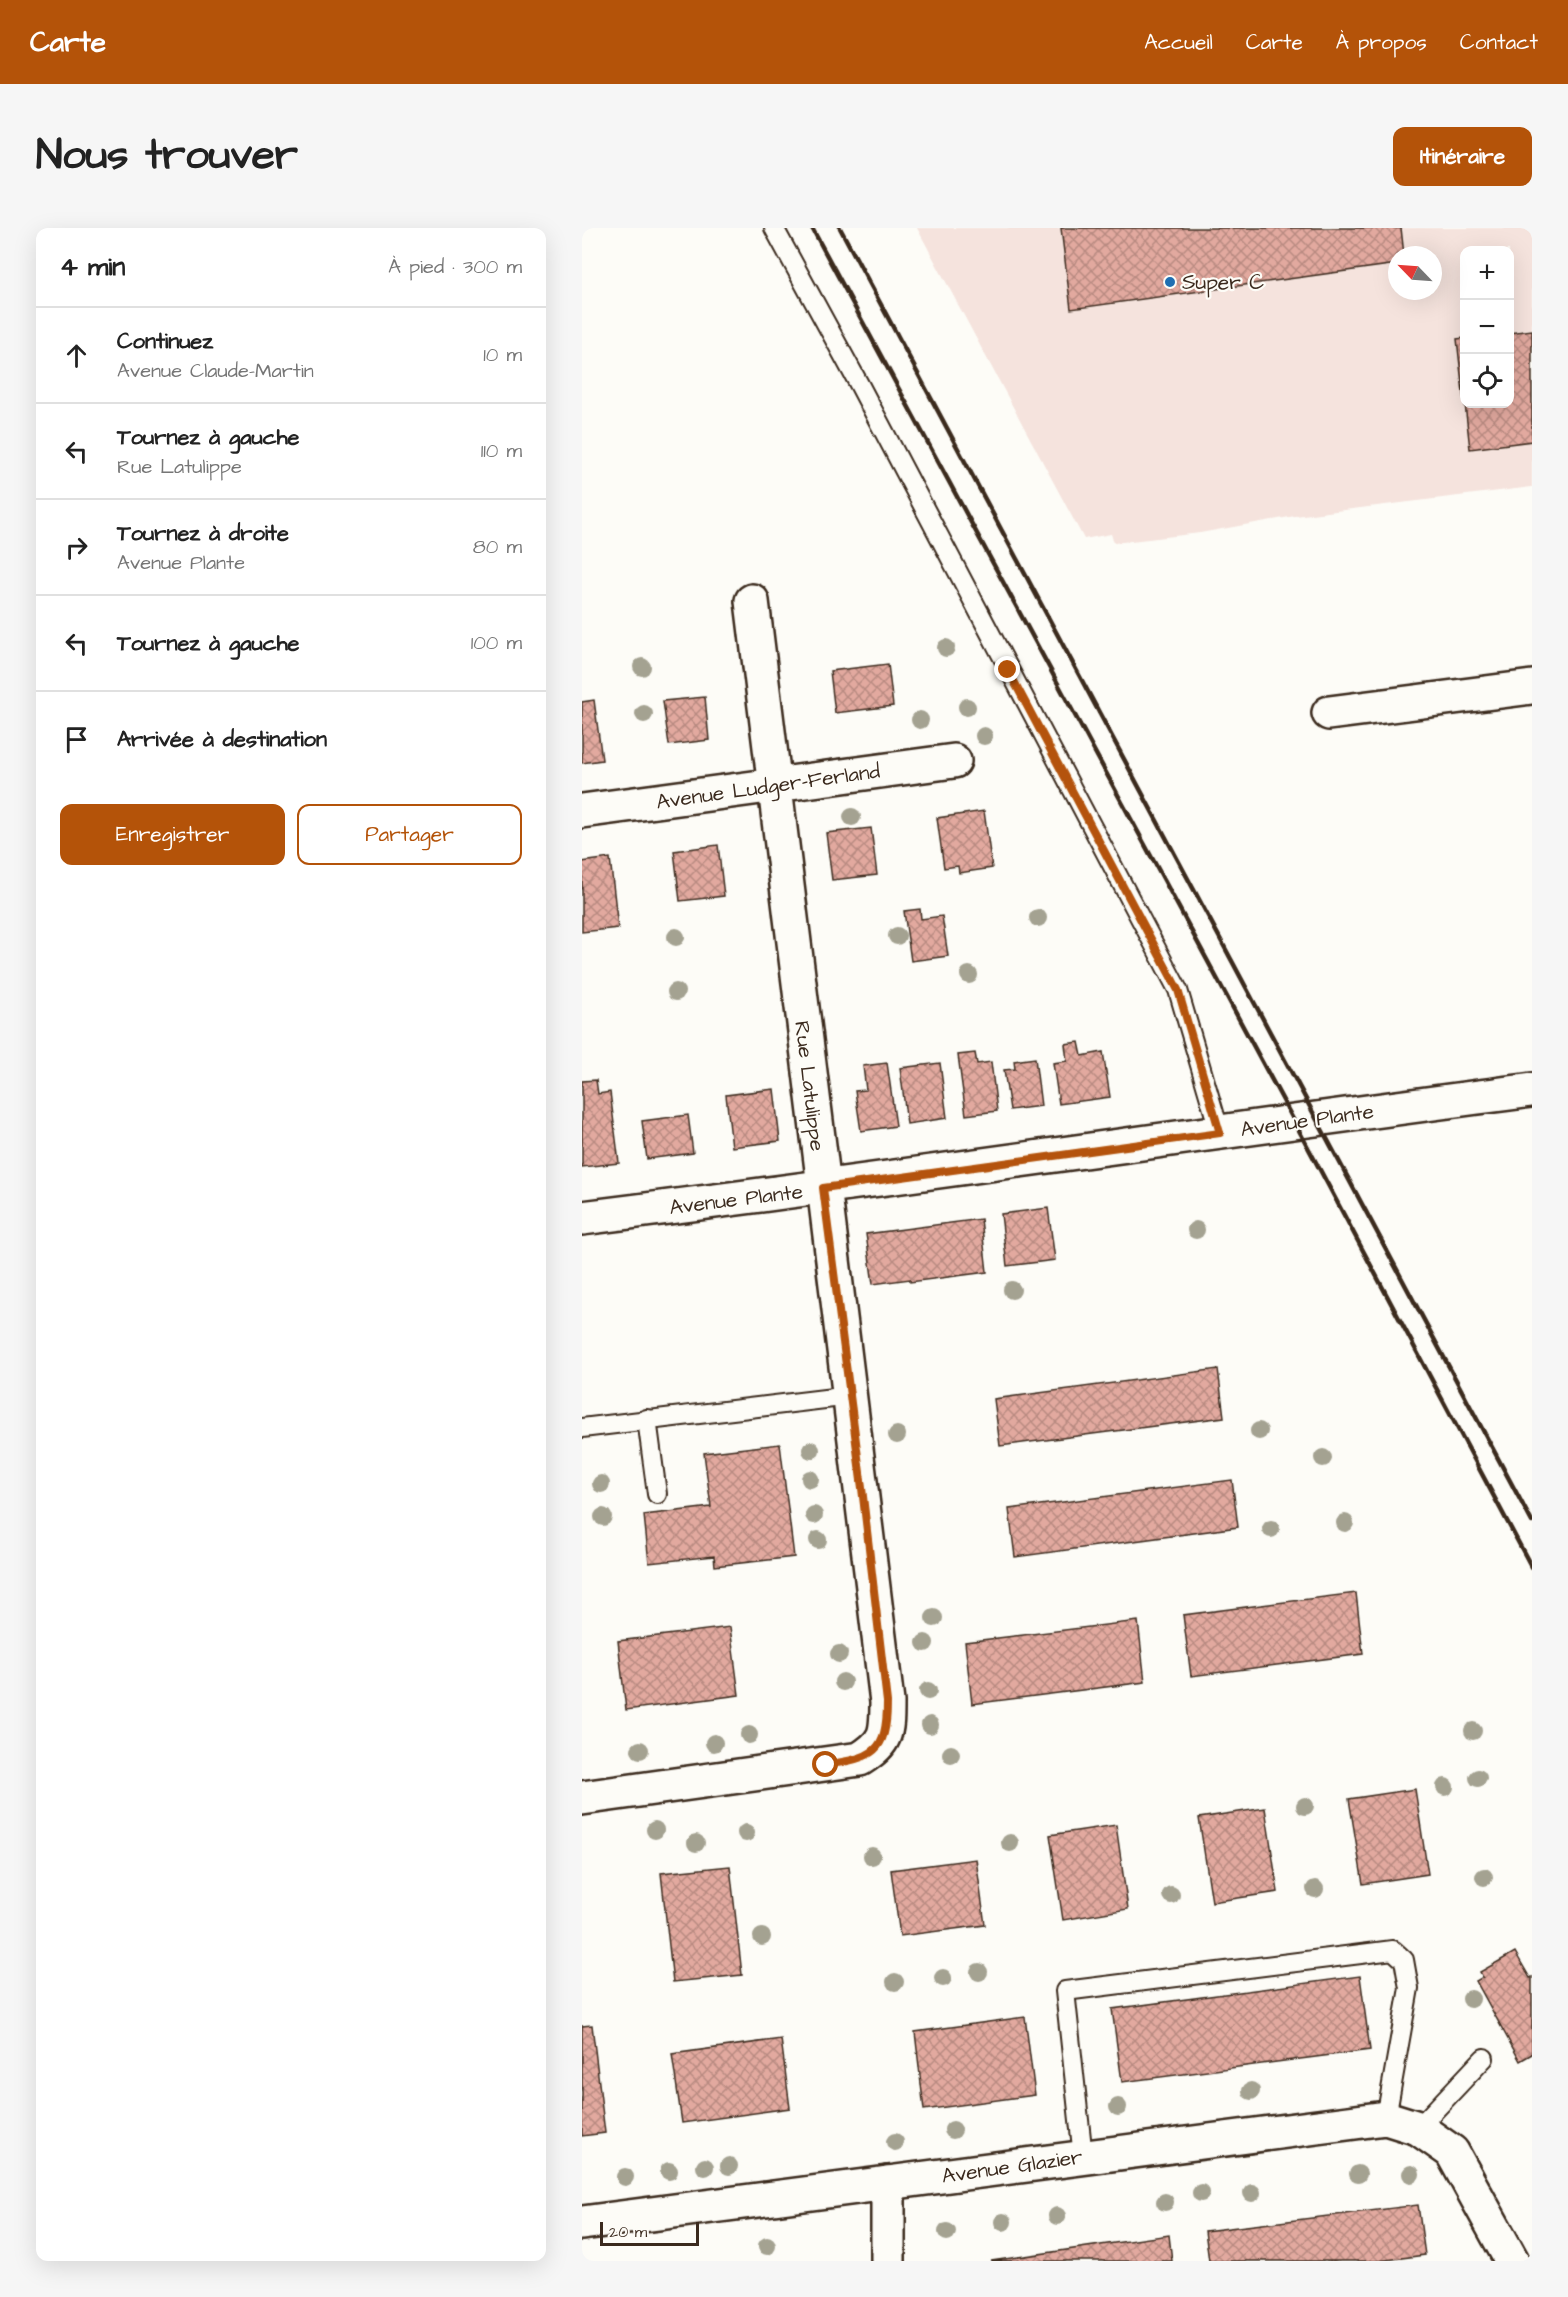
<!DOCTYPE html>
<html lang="fr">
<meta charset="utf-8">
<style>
body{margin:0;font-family:"Architects Daughter",sans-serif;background:#f6f6f6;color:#222}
.controls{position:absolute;right:18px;top:18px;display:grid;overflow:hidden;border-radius:12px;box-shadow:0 6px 24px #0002}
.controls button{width:54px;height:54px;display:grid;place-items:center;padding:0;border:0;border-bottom:2px solid #e0e0e0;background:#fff;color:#222;font:30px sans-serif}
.compass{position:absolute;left:806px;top:18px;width:54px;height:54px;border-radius:50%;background:#fff;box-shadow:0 6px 24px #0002;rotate:295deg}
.scale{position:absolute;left:18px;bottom:15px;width:99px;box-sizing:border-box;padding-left:6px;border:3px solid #3b2a1e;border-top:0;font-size:16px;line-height:21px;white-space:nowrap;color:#3b2a1e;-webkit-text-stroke:4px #fdfcf7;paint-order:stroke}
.stop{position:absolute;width:18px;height:18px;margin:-14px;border:4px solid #b45309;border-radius:50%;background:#fff}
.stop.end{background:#b45309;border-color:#fff;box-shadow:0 2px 6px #0008}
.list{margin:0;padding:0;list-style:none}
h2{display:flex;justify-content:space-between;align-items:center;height:78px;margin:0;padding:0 24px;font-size:26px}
h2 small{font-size:20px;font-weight:400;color:#767676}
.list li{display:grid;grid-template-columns:39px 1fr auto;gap:18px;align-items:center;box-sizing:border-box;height:96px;padding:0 24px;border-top:2px solid #e0e0e0}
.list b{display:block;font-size:22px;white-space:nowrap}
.list p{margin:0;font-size:20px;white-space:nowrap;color:#767676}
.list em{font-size:20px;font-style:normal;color:#767676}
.actions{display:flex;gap:12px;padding:18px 24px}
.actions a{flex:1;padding:14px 0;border:2px solid #b45309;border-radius:12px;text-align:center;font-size:21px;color:#b45309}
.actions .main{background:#b45309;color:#fff}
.icon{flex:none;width:33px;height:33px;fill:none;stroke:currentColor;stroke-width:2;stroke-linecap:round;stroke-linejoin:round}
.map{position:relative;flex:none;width:950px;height:2033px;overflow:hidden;border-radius:12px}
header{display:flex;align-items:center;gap:36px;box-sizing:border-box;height:84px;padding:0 30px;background:#b45309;color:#fff}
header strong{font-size:28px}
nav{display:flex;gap:33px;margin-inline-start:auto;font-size:21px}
.intro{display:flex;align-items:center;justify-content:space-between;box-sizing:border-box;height:144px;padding:0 36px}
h1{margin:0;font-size:42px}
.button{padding:15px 27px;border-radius:12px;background:#b45309;color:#fff;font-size:21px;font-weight:700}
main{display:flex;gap:36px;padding:0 36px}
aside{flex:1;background:#fff;border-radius:12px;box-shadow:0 6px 24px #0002}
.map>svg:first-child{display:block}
.built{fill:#f5e3dd;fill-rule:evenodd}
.building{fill:url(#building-cross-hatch);stroke:#3b2a1e;stroke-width:1.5}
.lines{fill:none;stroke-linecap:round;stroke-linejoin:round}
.service-casing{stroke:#3b2a1e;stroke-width:22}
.minor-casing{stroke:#3b2a1e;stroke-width:38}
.tertiary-casing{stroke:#3b2a1e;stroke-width:38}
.service{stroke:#fdfcf7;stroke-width:18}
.minor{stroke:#fdfcf7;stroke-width:33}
.tertiary{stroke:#fdfcf7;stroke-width:33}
.rail{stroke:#3b2a1e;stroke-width:4.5}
.tree{fill:#a4a291}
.route{stroke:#b45309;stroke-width:8}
.poi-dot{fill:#1f6fb2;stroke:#fdfcf7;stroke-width:2}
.labels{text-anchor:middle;stroke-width:4.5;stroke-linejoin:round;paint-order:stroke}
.poi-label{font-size:21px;fill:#3b2a1e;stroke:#fdfcf7;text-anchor:start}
.street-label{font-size:21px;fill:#3b2a1e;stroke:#fdfcf7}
</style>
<header>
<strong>Carte</strong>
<nav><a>Accueil</a><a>Carte</a><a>À propos</a><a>Contact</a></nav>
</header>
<div class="intro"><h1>Nous trouver</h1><a class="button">Itinéraire</a></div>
<main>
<aside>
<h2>4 min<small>À pied · 300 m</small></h2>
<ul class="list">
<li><svg class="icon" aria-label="ahead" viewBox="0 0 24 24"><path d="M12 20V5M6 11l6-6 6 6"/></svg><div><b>Continuez</b><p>Avenue Claude-Martin</p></div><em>10 m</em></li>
<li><svg class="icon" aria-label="left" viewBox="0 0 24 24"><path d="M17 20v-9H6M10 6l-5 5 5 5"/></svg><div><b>Tournez à gauche</b><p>Rue Latulippe</p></div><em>110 m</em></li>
<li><svg class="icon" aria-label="right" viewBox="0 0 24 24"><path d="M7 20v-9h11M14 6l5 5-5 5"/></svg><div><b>Tournez à droite</b><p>Avenue Plante</p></div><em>80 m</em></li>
<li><svg class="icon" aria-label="left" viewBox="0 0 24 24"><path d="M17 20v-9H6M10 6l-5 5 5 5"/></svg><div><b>Tournez à gauche</b></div><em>100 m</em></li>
<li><svg class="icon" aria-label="arrive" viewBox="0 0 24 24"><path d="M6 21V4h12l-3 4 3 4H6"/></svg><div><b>Arrivée à destination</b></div></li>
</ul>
<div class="actions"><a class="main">Enregistrer</a><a>Partager</a></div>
</aside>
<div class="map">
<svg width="950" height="2033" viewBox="0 0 950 2033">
<defs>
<pattern id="building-cross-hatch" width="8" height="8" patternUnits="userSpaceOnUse" patternTransform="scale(1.5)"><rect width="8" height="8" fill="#e2a99f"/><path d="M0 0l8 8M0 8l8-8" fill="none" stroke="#b88a81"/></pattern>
</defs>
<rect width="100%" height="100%" fill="#fdfcf7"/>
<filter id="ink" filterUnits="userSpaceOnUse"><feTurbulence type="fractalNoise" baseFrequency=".0167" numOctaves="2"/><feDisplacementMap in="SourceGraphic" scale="12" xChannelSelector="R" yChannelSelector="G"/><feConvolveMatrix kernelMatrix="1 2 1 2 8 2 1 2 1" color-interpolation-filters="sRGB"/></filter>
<g filter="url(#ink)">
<path class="built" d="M335,0H950V259L713,288L618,305L532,315L529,306L502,311ZM882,22H927V176H882ZM815,27H851V63H815Z"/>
<g class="building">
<polygon points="479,0 819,0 822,27 815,27 815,36 489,81"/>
<polygon points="950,102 950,213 888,221 883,176 927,176 927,105"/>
<polygon points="882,110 882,174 875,111"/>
<polygon points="306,436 311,478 253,485 248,443"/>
<polygon points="123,469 127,512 87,517 81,473"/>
<polygon points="12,472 20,532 0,535 0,474"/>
<polygon points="402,583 410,640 377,645 376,638 362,640 355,590"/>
<polygon points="289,600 295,647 250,652 244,605"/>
<polygon points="136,617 142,668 98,673 92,623"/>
<polygon points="28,630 36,700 0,704 0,634"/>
<polygon points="338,681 339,691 360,688 366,728 329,733 322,683"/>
<polygon points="497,814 500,828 521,824 528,869 477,876 471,835 485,833 483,816"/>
<polygon points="393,825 395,836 409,834 415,883 384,887 376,827"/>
<polygon points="453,830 459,878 428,882 422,842 433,841 432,833"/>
<polygon points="305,835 314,898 279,903 273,863 284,862 281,838"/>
<polygon points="358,835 365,890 325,896 318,840"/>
<polygon points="14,852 16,866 28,864 37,935 0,939 0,853"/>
<polygon points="192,861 198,913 150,919 144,867"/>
<polygon points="106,887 111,925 65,931 60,893"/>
<polygon points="466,980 473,1032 425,1038 419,986"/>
<polygon points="399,991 405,1044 328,1054 328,1051 291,1056 284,1006"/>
<polygon points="636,1141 642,1189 418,1218 412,1171"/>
<polygon points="198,1216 212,1329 133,1338 132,1328 67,1335 62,1287 129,1279 122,1225"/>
<polygon points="650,1252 656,1299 433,1329 427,1281"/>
<polygon points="774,1365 781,1426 609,1448 601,1387"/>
<polygon points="556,1393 563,1454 390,1476 383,1414"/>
<polygon points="148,1399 157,1467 44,1482 36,1413"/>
<polygon points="833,1561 846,1646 781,1656 767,1571"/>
<polygon points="683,1580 696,1664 630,1674 617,1590"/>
<polygon points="534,1597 546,1681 481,1692 468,1607"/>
<polygon points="394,1631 403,1697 318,1708 309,1642"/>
<polygon points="148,1638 160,1747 91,1754 79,1645"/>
<polygon points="933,1724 948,1750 950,1749 950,1826 938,1833 894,1753 901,1749 898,1744"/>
<polygon points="778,1748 788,1822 540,1854 530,1781"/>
<polygon points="443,1789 453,1867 342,1882 333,1804"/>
<polygon points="10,1797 23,1905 0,1908 0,1798"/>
<polygon points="199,1811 208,1880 100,1895 90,1826"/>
<polygon points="836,1977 843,2027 796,2033 627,2033 623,2003"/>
<polygon points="587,2007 590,2033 409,2033"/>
</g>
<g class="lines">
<defs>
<g id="service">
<polyline points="192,0 278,158 596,762 638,905"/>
<polyline points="65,1191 75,1266"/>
<polyline points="0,1200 268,1168"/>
<polyline points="836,1900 902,1830"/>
<polyline points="501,1929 483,1763 811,1722 822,1732 827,1760 804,1890"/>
</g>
<g id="minor">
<polyline points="747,485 950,459"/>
<polyline points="0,583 372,533"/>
<path d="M0,1570L278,1531C305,1514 305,1505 305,1474C263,1107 213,740 170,373"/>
<polyline points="306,1955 306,2033"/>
<polyline points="0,1995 804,1890 836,1900 870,1924 930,2033"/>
</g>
<path id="tertiary" d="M0,990C317,951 633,903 950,862"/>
</defs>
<use href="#service" class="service-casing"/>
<use href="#minor" class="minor-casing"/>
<use href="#tertiary" class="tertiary-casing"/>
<use href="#service" class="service"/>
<use href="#minor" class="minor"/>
<use href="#tertiary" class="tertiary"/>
<g class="rail">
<polyline points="230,0 712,893 950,1340"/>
<polyline points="258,0 950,1294"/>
</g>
</g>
<g class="tree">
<circle cx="364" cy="420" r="9"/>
<circle cx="60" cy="439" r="9"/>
<circle cx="385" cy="479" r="9"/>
<circle cx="62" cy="486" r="9"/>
<circle cx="338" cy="492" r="9"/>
<circle cx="402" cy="508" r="9"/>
<circle cx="270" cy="589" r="9"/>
<circle cx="456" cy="690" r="9"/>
<circle cx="315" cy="708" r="9"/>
<circle cx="94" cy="709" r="9"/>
<circle cx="387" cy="747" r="9"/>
<circle cx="94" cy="764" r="9"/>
<circle cx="614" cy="1002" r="9"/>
<circle cx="430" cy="1062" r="9"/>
<circle cx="677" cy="1203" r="9"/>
<circle cx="315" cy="1207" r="9"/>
<circle cx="229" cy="1222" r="9"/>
<circle cx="741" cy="1230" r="9"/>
<circle cx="228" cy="1251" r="9"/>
<circle cx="19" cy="1256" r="9"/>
<circle cx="232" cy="1287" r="9"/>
<circle cx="21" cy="1289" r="9"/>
<circle cx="763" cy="1295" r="9"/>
<circle cx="689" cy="1301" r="9"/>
<circle cx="236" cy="1312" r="9"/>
<circle cx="352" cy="1390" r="9"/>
<circle cx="343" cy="1415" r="9"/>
<circle cx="257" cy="1426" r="9"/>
<circle cx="261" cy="1454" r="9"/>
<circle cx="346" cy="1463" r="9"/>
<circle cx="348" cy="1497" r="9"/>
<circle cx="891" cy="1503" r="9"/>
<circle cx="167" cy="1507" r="9"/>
<circle cx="132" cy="1515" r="9"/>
<circle cx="58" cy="1522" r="9"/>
<circle cx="369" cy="1526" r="9"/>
<circle cx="896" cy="1550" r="9"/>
<circle cx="863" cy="1559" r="9"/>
<circle cx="723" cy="1578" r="9"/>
<circle cx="73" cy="1602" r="9"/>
<circle cx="164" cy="1605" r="9"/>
<circle cx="114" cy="1615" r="9"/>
<circle cx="428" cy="1615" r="9"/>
<circle cx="290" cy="1628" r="9"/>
<circle cx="902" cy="1649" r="9"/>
<circle cx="733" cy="1661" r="9"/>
<circle cx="589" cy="1667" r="9"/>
<circle cx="180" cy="1709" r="9"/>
<circle cx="397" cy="1744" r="9"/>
<circle cx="361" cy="1750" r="9"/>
<circle cx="313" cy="1754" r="9"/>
<circle cx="889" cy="1771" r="9"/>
<circle cx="669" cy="1863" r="9"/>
<circle cx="536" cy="1879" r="9"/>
<circle cx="371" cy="1902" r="9"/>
<circle cx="313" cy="1914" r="9"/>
<circle cx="147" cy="1938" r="9"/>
<circle cx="123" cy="1939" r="9"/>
<circle cx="87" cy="1943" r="9"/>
<circle cx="776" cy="1946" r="9"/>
<circle cx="829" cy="1946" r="9"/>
<circle cx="43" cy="1949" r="9"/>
<circle cx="619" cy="1965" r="9"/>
<circle cx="670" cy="1965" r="9"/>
<circle cx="583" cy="1974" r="9"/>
<circle cx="475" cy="1988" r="9"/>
<circle cx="421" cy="1994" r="9"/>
<circle cx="365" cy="2004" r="9"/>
<circle cx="185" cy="2018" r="9"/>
</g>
</g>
<g class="lines" filter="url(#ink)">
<path class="route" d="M244,1537C291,1529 305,1526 305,1474L280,1260L241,960L638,905L596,762L426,442"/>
</g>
<circle class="poi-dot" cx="588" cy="54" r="6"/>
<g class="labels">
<g class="poi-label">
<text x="600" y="61">Super C</text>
</g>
<g class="street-label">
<text transform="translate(186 558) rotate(-8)" y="7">Avenue Ludger-Ferland</text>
<text transform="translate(228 858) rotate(83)" y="7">Rue Latulippe</text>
<text transform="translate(725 892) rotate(-8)" y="7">Avenue Plante</text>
<text transform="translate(154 971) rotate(-7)" y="7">Avenue Plante</text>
<text transform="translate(430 1938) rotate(-8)" y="7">Avenue Glazier</text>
</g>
</g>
</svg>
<div class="controls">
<button>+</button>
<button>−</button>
<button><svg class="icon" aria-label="locate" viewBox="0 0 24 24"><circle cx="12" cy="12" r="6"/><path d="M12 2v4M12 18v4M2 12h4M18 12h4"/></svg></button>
</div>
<svg class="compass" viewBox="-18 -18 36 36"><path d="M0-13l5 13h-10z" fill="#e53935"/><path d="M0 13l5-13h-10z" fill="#767676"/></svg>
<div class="scale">20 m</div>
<div class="stop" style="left:244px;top:1537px"></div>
<div class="stop end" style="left:426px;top:442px"></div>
</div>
</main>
